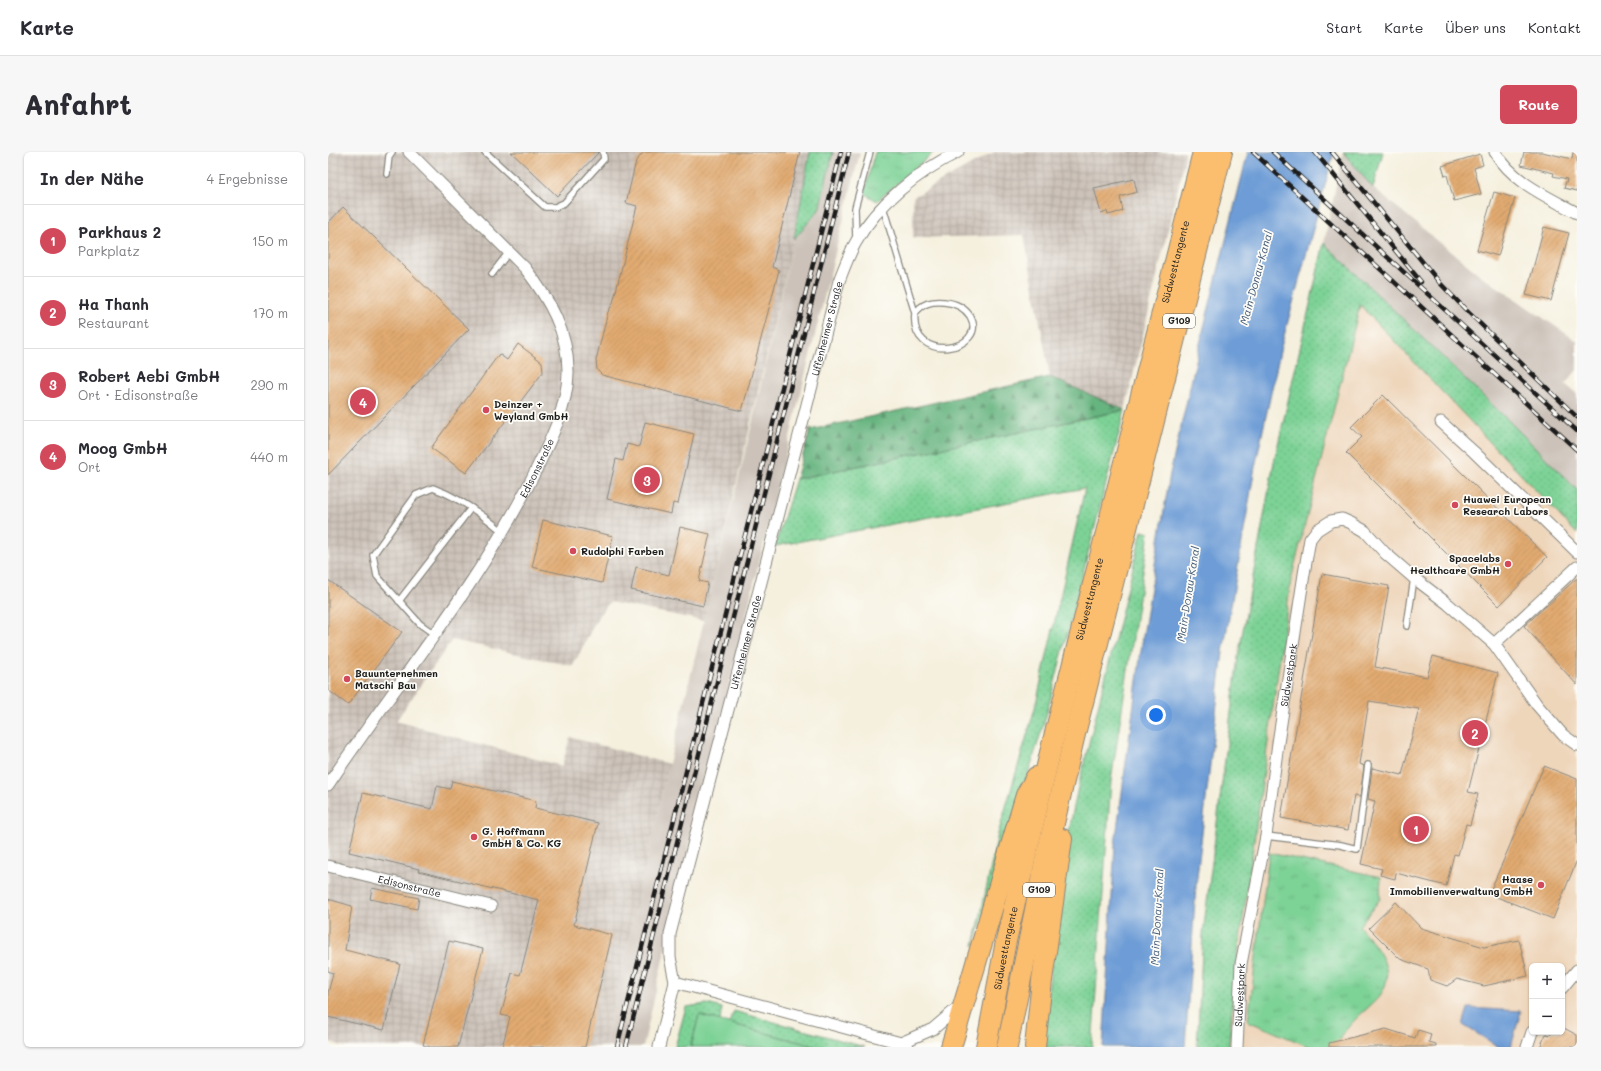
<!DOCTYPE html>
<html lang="de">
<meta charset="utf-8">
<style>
body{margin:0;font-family:Mali,sans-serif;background:#f7f7f7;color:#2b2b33}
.controls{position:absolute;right:12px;bottom:12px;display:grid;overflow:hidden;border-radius:6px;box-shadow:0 1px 3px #0004}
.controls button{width:36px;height:36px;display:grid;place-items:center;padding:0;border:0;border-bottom:1px solid #e1e1e2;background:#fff;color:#2b2b33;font:20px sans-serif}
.you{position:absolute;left:828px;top:563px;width:14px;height:14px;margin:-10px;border:3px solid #fff;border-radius:50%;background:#1a73e8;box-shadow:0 0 0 6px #1a73e833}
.badge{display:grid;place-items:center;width:26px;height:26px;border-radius:50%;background:#d1495b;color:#fff;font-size:13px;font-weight:700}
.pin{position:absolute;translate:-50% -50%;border:2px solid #fff;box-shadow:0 1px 4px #0006}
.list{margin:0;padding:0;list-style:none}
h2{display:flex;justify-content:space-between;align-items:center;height:52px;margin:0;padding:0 16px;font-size:17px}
h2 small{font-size:13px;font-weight:400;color:#7c7c81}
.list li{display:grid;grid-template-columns:26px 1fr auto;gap:12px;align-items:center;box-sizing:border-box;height:72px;padding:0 16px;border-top:1px solid #e1e1e2}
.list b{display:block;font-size:15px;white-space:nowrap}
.list p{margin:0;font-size:13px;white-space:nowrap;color:#7c7c81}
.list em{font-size:13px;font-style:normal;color:#7c7c81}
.map{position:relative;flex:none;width:1249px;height:895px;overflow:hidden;border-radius:6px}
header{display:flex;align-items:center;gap:24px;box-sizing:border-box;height:56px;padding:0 20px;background:#fff;border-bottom:1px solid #e1e1e2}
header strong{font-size:19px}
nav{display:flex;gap:22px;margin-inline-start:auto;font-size:14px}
.intro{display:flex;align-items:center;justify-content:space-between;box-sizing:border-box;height:96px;padding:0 24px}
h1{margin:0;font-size:28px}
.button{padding:10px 18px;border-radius:6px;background:#d1495b;color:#fff;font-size:14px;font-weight:700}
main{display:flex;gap:24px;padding:0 24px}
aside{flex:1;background:#fff;border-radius:6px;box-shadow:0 1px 3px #0004}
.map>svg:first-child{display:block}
.built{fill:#eed6bb;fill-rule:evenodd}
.industrial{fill:url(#industrial-grid)}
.railway{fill:#ccc2b9}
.grass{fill:url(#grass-dots);stroke:#4c7759}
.forest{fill:url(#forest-firs);stroke:#41684e}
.park{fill:url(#park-tufts);stroke:#4c7759}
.garden{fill:#7dd296;stroke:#4c7759}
.water{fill:#6d9cd6;stroke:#445c79}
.building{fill:url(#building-hatch)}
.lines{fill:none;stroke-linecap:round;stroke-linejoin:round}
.lane-casing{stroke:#88867d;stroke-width:8}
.street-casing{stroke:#88867d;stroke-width:13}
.highway-casing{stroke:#88867d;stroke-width:22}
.lane{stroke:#fff;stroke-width:5.5}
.street{stroke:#fff;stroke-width:11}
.highway{stroke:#fbbd6e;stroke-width:20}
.rail-casing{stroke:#1c1c1c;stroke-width:4.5}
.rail{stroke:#fdfcf7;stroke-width:3;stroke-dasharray:9;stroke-linecap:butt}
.poi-dot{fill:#d1495b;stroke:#fdfcf7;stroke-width:1.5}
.labels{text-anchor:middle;stroke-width:3.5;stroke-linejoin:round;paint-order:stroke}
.shield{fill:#fdfcf7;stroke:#605f5e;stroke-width:1}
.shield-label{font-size:9px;font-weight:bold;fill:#1c1c1c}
.street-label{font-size:10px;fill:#1c1c1c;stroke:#fdfcf7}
.poi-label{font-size:10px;font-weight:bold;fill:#1c1c1c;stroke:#fdfcf7;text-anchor:start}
.water-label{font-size:11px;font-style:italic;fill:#445c79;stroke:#fdfcf7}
</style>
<header>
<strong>Karte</strong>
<nav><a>Start</a><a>Karte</a><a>Über uns</a><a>Kontakt</a></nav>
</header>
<div class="intro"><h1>Anfahrt</h1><a class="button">Route</a></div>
<main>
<aside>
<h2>In der Nähe<small>4 Ergebnisse</small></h2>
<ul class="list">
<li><span class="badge">1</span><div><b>Parkhaus 2</b><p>Parkplatz</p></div><em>150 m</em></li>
<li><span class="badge">2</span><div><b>Ha Thanh</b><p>Restaurant</p></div><em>170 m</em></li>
<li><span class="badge">3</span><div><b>Robert Aebi GmbH</b><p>Ort · Edisonstraße</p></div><em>290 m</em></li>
<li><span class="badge">4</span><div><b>Moog GmbH</b><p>Ort</p></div><em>440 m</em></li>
</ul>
</aside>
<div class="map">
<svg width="1249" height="895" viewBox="0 0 1249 895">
<defs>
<pattern id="industrial-grid" width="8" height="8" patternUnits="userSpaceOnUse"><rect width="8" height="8" fill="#ccc2b9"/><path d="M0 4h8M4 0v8" fill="none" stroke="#afa69e"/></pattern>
<pattern id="grass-dots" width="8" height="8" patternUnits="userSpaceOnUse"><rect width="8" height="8" fill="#7dd296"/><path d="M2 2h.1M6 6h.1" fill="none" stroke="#6bb481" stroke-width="1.8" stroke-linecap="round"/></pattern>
<pattern id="forest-firs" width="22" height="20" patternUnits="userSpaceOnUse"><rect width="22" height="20" fill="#66b47f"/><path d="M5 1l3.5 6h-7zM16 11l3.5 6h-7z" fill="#539267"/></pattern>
<pattern id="park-tufts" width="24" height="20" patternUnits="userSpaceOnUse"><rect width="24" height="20" fill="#7dd296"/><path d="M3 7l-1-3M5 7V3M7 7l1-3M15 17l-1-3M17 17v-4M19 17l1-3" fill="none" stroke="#6bb481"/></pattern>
<pattern id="building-hatch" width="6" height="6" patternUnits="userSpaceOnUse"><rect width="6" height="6" fill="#e1aa71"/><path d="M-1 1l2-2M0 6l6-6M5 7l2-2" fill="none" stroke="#c09261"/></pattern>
</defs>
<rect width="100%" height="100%" fill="#fdfcf7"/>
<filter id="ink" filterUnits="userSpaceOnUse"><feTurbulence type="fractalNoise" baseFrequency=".025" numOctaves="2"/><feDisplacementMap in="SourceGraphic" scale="8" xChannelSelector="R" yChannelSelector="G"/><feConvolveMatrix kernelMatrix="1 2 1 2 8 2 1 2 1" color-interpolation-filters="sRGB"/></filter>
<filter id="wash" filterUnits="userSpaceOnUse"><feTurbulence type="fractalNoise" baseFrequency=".012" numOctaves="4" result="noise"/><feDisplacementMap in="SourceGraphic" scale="16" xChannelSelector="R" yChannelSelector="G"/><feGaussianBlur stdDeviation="0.9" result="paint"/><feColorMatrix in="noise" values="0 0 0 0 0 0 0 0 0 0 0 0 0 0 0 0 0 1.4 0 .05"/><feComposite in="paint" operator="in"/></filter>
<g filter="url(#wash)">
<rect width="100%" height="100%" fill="#f5f0de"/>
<path class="built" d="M1032,152L1249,382V895H901L906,830L963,428ZM1204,814H1234V880H1204Z"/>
<g class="industrial">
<polygon points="0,0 482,0 466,87 376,469 282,450 271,463 245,514 124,488 68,569 234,614 242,585 341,612 276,895 18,895 0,889"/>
<polygon points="666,0 857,0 856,11 797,258 722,225 696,83 585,86 585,45"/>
</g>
<g class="railway">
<polygon points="505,0 532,0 355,720 315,895 276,895 341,612 423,276 466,87 491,58"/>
<polygon points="1015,0 1045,36 1152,123 1249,189 1249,218 1237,232 1249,242 1249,338 1183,271 996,91"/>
</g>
<g class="grass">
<polygon points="482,0 505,0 491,58 466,87"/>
<polygon points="1015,0 1055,0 1045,36"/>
<polygon points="996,91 1183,271 1249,338 1249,382 1032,153 963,428 906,830 901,895 869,895 875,781 910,505 946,310"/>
<polygon points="797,258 717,568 646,794 670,682 707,556 757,336 447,394 468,327"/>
<polygon points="814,379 821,381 783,629 764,895 713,895 739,689 750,635"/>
<polygon points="379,852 394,856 392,869 371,863 363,895 347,895 358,855"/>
<polygon points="406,859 537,895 489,895 401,871"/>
</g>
<polygon class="forest" points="722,225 797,258 468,327 482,278"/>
<g class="park">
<polygon points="547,0 606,0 549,49 536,41"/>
<path d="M941,701L1053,725L1052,747L1031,774C1048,794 1072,820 1050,846C1043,854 1033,861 1026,869C1018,877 1012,884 1011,895H982L920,869Z"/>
</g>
<polygon class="garden" points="371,863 489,895 363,895"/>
<g class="water">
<polygon points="920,0 1006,0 953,195 927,315 895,500 868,734 857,895 775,895 787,692 815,484 842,322 873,187"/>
<polygon points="1140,856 1193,859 1183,895 1171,895 1135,873"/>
</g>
<g id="blocks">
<g class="building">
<polygon points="183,0 271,0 229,44"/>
<polygon points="316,0 472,0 444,115 451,118 414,259 274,223 269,218 268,208 280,160 285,151 309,54 298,51 308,9"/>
<polygon points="1196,0 1214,0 1244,7 1245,0 1249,1 1249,39 1236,36 1239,27 1225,24 1226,21 1193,13"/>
<polygon points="1152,2 1155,13 1146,16 1153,42 1126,49 1119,23 1117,24 1114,14"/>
<polygon points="806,27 809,40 792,45 795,59 780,63 779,59 773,61 766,36"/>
<polygon points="1166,40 1187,46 1170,104 1149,98"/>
<polygon points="15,55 141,177 0,323 0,71"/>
<polygon points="1216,75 1241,81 1223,149 1198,143"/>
<polygon points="190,192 214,210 215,220 138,321 103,296 171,202 179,208"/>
<polygon points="1055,243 1219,405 1171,454 1018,301 1034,285 1023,275"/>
<polygon points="317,270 366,282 350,352 345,351 343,362 279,347 288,307 295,309 299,292 311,295"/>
<polygon points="215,368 285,384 274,431 204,415"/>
<polygon points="352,375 382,382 371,429 380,431 375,454 303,438 308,415 341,423"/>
<polygon points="994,422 1061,434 1047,515 1099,525 1105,504 1170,521 1140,640 1150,642 1142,673 1138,672 1130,703 1126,702 1118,734 1068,721 1067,727 1052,723 1054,717 1033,712 1047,649 1040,647 1044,616 1074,623 1091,557 1041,549 1031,612 1036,614 1032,645 1026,644 1020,678 953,666"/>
<polygon points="1249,426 1249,533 1196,474"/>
<polygon points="0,428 74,480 20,553 0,538"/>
<polygon points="1216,614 1249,627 1249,708 1225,767 1161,742"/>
<polygon points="124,629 208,649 207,656 270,671 246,773 284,783 257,895 174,895 182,865 173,863 184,821 192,823 211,748 90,719 91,717 21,700 35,641 104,657 109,634 122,637"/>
<polygon points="44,736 91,746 89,757 42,747"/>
<polygon points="0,747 24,754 17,798 72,812 56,878 0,865 0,841 5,821 0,819"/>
<polygon points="1068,750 1093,776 1156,795 1191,788 1200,824 1156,834 1129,827 1119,834 1102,828 1100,817 1072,807 1041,776"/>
<polygon points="121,789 155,797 130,895 103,895 95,893"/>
<polygon points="1234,875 1249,883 1249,895 1212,895 1218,882 1222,883 1224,880 1234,880"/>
<polygon points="1058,877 1087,886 1090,878 1103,882 1101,890 1108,892 1108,895 1001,895 1001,891"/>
</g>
</g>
</g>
<g filter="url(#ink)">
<use href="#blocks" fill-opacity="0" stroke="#88867d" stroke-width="1"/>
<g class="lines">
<defs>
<g id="lane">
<polyline points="157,0 217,55 227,55 236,51 276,7 275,0"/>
<polyline points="59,22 61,4 64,0"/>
<path d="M555,55L587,161C581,215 662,198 642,164C636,155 627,151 616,150C603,149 595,151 587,161"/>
<polyline points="528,88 527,56 542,0"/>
<polyline points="164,122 181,100"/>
<polyline points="71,449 143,356"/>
<polyline points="1079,474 1086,426"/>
<path d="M106,482L92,472L49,424L45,403L88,343L105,336C130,345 154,362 175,380"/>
<polyline points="938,684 1013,693 1029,697 1040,613"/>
</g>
<g id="street">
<path d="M1167,0C1186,31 1218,44 1249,61"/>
<polyline points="1113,270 1146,300 1249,400"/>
<polyline points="1166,492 1249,415"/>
<path id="s1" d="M0,633C70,528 154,430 209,316C223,287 239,255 240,222C241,181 221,147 197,116L81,0"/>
<path id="s2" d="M0,714L163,754"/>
<polyline points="347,830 573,891 580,895"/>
<polyline points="1234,836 1249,818"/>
<polyline points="573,891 605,877 633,853"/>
<path id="s3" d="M331,895L347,830L342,805V782L511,129C516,116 521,102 528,90C549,52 591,19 630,0"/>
<path id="s4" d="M909,895L913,812L938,684L950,591L976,422L982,387L989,378L1003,369L1014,367L1023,371L1037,379L1057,401L1086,426L1120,452L1166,492L1209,553L1235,583L1249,593"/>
<polyline points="1199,895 1204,880"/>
</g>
<g id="highway">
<polyline points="623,895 698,643 708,625"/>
<path id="s5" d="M658,895L678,789L722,601L875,0"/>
<polyline points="679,895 716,714 747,582 894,0"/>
<polyline points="707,895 714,828 734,687"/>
</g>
</defs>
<use href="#lane" class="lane-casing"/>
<use href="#street" class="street-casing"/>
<use href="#highway" class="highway-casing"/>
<use href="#lane" class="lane"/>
<use href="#street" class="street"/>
<use href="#highway" class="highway"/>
<defs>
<g id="rail">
<polyline points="925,0 1249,298"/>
<polyline points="945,0 1249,279"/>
<polyline points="987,0 1093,130"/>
<polyline points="1004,0 1112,131 1138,158 1249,265"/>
<polyline points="289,895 513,0"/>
<polyline points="298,895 521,0"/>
</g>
</defs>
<use href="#rail" class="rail-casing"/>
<use href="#rail" class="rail"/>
</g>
</g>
<g class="poi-dot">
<circle cx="158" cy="258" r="4"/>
<circle cx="1127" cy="353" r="4"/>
<circle cx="245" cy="399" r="4"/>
<circle cx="1180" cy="412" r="4"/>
<circle cx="19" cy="527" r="4"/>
<circle cx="146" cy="685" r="4"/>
<circle cx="1213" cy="733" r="4"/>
</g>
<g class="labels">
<g class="shield">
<rect x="835" y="162" width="32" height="14" rx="3"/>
<rect x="695" y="731" width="32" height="14" rx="3"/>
</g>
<g class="shield-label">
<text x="851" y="172">G109</text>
<text x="711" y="741">G109</text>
</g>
<g class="street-label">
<text dy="4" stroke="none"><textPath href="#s5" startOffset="808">Südwesttangente</textPath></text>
<text dy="4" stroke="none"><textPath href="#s3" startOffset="741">Uffenheimer Straße</textPath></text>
<text dy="4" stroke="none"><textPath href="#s1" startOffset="380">Edisonstraße</textPath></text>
<text dy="4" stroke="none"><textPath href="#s5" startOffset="460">Südwesttangente</textPath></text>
<text dy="4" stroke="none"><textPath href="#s3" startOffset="417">Uffenheimer Straße</textPath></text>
<text dy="4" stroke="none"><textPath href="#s4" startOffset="376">Südwestpark</textPath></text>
<text dy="4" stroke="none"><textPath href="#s2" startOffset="84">Edisonstraße</textPath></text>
<text dy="4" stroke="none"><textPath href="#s5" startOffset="101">Südwesttangente</textPath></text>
<text dy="4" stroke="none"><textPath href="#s4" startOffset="52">Südwestpark</textPath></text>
</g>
<g class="poi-label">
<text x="166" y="256">Deinzer +<tspan x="166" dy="12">Weyland GmbH</tspan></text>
<text x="1135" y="351">Huawei European<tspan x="1135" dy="12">Research Labors</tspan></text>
<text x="253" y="403">Rudolphi Farben</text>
<text x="1172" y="410" text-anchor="end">Spacelabs<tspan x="1172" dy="12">Healthcare GmbH</tspan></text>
<text x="27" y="525">Bauunternehmen<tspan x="27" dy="12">Matschi Bau</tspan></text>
<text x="154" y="683">G. Hoffmann<tspan x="154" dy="12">GmbH &amp; Co. KG</tspan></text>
<text x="1205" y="731" text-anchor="end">Haase<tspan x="1205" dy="12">Immobilienverwaltung GmbH</tspan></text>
</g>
<g class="water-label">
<text transform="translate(928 126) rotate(-75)" y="4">Main-Donau-Kanal</text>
<text transform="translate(860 442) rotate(-81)" y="4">Main-Donau-Kanal</text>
<text transform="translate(829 765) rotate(-87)" y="4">Main-Donau-Kanal</text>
</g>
</g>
</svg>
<div class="controls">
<button>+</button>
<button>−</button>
</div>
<div class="you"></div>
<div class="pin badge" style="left:1088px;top:677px">1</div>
<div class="pin badge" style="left:1147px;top:581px">2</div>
<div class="pin badge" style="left:319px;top:328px">3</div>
<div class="pin badge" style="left:35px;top:250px">4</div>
</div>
</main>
